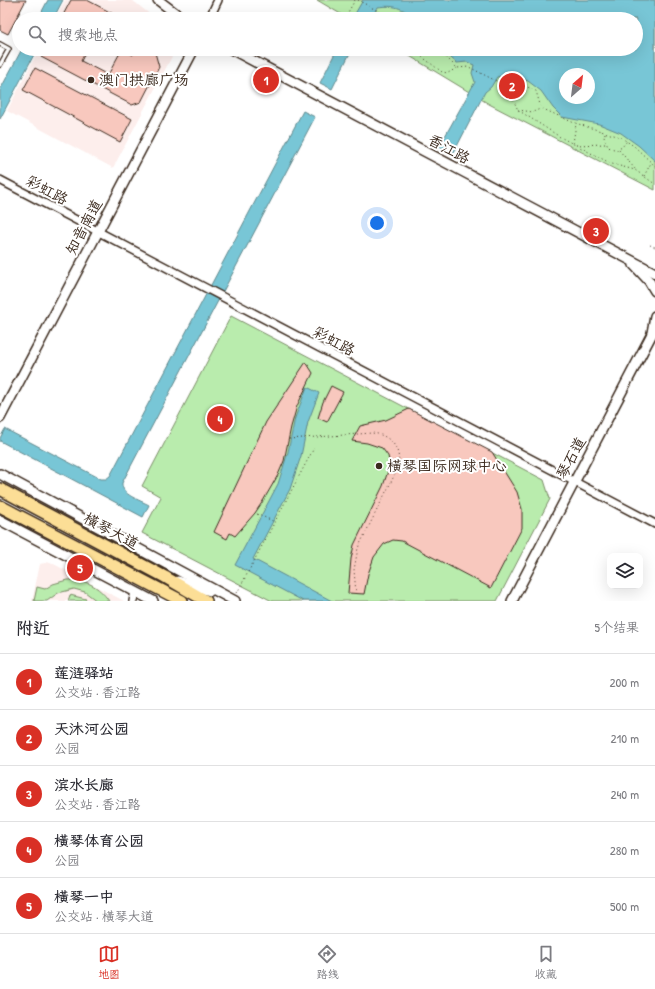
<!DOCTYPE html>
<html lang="zh">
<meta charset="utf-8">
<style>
body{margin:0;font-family:"Patrick Hand","LXGW WenKai TC",sans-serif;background:#f2f2f3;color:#2b2b33}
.controls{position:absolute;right:12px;bottom:12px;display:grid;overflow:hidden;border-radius:8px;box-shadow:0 4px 16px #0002}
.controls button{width:36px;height:36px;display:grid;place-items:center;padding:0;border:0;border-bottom:1px solid #e1e1e2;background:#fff;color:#2b2b33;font:20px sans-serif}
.compass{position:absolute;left:559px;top:68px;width:36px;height:36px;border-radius:50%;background:#fff;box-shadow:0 4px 16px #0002;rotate:28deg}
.you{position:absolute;left:377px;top:223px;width:14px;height:14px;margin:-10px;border:3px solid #fff;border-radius:50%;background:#1a73e8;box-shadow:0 0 0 6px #1a73e833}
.badge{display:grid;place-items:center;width:26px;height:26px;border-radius:50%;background:#d93025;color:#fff;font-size:13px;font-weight:700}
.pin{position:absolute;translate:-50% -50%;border:2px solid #fff;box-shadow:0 1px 4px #0006}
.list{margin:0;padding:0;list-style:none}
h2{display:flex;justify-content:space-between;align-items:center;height:52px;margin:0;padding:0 16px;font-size:17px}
h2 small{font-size:13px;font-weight:400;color:#7c7c81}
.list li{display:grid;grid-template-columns:26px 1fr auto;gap:12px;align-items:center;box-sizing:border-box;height:56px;padding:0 16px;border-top:1px solid #e1e1e2}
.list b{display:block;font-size:15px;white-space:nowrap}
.list p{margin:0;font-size:13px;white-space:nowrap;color:#7c7c81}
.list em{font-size:13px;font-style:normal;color:#7c7c81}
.icon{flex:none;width:22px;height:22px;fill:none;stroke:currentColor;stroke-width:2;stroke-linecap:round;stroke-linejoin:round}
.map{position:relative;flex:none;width:655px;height:601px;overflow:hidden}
.search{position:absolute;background:#fff;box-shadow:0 4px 16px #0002;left:12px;right:12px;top:12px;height:44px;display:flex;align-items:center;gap:10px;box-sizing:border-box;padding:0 14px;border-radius:22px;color:#7c7c81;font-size:15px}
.sheet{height:332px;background:#fff}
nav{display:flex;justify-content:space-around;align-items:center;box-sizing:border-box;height:56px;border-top:1px solid #e1e1e2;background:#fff;font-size:11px;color:#7c7c81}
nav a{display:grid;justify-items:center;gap:2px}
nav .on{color:#d93025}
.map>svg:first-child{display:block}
.built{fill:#fdeeec}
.green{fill:#b9ecad;stroke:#7a8b66;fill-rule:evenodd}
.water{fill:#78c6d6;stroke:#60888c;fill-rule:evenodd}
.building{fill:#f8c8be;stroke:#3b2a1e}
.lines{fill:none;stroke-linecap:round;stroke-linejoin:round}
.lane-casing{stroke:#3b2a1e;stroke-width:6}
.street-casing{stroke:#3b2a1e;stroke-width:10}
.secondary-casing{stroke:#3b2a1e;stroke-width:12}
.primary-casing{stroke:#3b2a1e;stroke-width:14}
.path{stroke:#3b2a1e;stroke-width:1;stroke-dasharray:1 3;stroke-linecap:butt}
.lane{stroke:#fff;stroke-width:3.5}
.street{stroke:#fff;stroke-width:7}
.secondary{stroke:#fff;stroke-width:9}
.primary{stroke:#fcde96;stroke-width:11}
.poi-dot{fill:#3b2a1e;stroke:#fff;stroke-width:1.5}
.labels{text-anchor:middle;stroke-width:4;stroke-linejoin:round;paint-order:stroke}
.poi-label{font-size:15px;fill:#3b2a1e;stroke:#fff;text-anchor:start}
.street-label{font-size:15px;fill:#3b2a1e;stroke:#fff}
</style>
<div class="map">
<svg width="655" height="601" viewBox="0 0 655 601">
<rect width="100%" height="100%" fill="#fff"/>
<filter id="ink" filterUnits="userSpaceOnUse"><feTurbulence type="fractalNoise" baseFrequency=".025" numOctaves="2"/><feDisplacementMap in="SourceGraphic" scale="8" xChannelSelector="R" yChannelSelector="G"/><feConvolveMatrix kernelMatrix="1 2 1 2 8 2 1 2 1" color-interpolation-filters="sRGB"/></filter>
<g filter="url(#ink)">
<g class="built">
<polygon points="65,0 132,0 156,19 55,19"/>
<polygon points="39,49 176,49 113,168 7,111"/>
<polygon points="50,562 124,601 32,601 40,564"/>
</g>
<g class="green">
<path d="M317,0H655V190L489,104L398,49H636V19H349ZM565,74H589V98H565Z"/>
<polygon points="231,316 544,480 550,499 497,601 272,601 142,533 161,497 142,486"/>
<path d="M67,580C85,579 99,586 109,601H97L85,592L74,589L58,593L47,601H34L37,587L45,589L53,584Z"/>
<polygon points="70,595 86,599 86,601 68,601"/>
</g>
<g class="water">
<polygon points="48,0 63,0 53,19 38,19"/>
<path d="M363,0H655V161L639,146L621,133L599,124L562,117L553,108L541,91L528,81L512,75L497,77L491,87L485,92L454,152L439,147L475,82L472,73L474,65L467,62L457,63L440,49H636V19H415C403,7 393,5 378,7L370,19H352ZM565,74H589V98H565Z"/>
<polygon points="22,49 37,49 0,119 0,90"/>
<polygon points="337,49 352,49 332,89 320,83"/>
<path d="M303,111L315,117L122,483C121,495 140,500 149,505L143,517L0,441V438L5,429L101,479H106L110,476Z"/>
<polygon points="307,387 319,393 308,422 301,456 290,489 253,559 332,601 303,601 235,565 278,484 288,452 295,418"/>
</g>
<g class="building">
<polygon points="0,0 26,0 8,34 0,30"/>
<polygon points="71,0 87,0 123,19 61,19"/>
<polygon points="45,49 87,49 81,61 108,75 122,49 133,55 131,49 154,49 159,67 141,102 132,105 41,57"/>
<polygon points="35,68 132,119 120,142 23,90"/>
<polygon points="306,362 313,373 297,406 291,427 284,461 278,475 263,501 255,513 235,536 230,533 227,539 214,532 222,515 266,422"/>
<polygon points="331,386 343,392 327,422 318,418 323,402"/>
<polygon points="409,409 492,452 517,492 522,509 522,528 491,588 402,541 393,540 384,544 374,557 368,574 364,594 348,593 351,559 354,545 383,486 390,465 388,456 382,448 367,443 352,441 360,426 386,420"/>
</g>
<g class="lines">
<defs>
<polyline id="lane" points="0,44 9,49 0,65"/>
<g id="street">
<polyline points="209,19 218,0"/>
<polyline points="0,180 655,524"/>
<polyline points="133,601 135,592"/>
</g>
<g id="secondary">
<polyline points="158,0 183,19"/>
<polyline points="231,49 655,273"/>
<polyline points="634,265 649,281 655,291"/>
<polyline points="652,333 655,316"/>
<polyline points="0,418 194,49"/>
<polyline points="0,474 235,601"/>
<polyline points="0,520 153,601"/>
<polyline points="178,581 210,591"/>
<polyline points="512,601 655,328"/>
</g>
<g id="primary">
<polyline points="0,489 165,577 206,601"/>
<polyline points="0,506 182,601"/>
</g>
</defs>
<use href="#lane" class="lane-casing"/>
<use href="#street" class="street-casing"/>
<use href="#secondary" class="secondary-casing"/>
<use href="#primary" class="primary-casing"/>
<g class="path">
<polyline points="355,0 347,14 356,19"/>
<polyline points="358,0 385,15 384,19"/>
<polyline points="408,49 421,56 442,72 448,73 457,68"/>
<polyline points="438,49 457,68 469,67 504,85 510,93 518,110 560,137 612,164 635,170 655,184"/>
<polyline points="505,85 521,84 536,91 541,108 572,122 620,137 634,146 655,166"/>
<polyline points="518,110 533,112 540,109"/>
<polyline points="605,133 604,137 608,147 617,150 622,147 627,141"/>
<polyline points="573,143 576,124"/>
<polyline points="576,145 605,144"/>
<polyline points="619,150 635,169"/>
<polyline points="644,176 651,163"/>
<polyline points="650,245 655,247"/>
<path d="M289,439L372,433C392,435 403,451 397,470L358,548L354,570L356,593"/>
<polyline points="257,514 275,522"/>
<polyline points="237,593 314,448"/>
</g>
<use href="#lane" class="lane"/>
<use href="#street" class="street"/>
<use href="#secondary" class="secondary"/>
<use href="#primary" class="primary"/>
</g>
</g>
<g class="poi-dot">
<circle cx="91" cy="80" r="4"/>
<circle cx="379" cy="466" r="4"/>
</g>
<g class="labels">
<g class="poi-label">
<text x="99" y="85">澳门拱廊广场</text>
<text x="387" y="471">横琴国际网球中心</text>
</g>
<g class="street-label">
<text transform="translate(449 149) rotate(28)" y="5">香江路</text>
<text transform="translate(47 190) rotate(28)" y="5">彩虹路</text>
<text transform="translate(84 227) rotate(-62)" y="5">知音南道</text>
<text transform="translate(334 341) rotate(28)" y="5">彩虹路</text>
<text transform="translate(571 458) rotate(-62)" y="5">琴石道</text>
<text transform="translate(111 531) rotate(28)" y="5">横琴大道</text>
</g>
</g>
</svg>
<div class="controls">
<button><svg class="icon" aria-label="layers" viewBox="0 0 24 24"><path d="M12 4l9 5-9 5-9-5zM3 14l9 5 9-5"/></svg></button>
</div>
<svg class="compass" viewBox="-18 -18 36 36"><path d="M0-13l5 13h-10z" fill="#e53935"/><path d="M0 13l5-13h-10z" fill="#7c7c81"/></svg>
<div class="you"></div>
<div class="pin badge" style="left:266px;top:80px">1</div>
<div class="pin badge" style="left:512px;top:86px">2</div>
<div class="pin badge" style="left:596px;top:231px">3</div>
<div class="pin badge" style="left:220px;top:419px">4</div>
<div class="pin badge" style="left:80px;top:568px">5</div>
<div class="search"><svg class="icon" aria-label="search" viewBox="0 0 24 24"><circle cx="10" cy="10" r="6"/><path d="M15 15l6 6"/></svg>搜索地点</div>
</div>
<section class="sheet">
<h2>附近<small>5个结果</small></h2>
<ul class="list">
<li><span class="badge">1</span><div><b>莲涟驿站</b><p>公交站 · 香江路</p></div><em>200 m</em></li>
<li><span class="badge">2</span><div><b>天沐河公园</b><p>公园</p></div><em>210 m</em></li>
<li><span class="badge">3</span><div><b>滨水长廊</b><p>公交站 · 香江路</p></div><em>240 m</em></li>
<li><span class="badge">4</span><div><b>横琴体育公园</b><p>公园</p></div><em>280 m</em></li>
<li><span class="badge">5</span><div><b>横琴一中</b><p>公交站 · 横琴大道</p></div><em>500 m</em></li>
</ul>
</section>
<nav>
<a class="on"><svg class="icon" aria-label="map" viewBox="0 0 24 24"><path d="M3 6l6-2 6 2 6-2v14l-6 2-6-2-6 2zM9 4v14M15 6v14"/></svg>地图</a>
<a><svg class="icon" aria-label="directions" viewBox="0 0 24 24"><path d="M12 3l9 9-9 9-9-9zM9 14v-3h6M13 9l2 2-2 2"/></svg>路线</a>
<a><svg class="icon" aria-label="saved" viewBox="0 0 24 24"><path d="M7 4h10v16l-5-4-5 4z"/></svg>收藏</a>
</nav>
